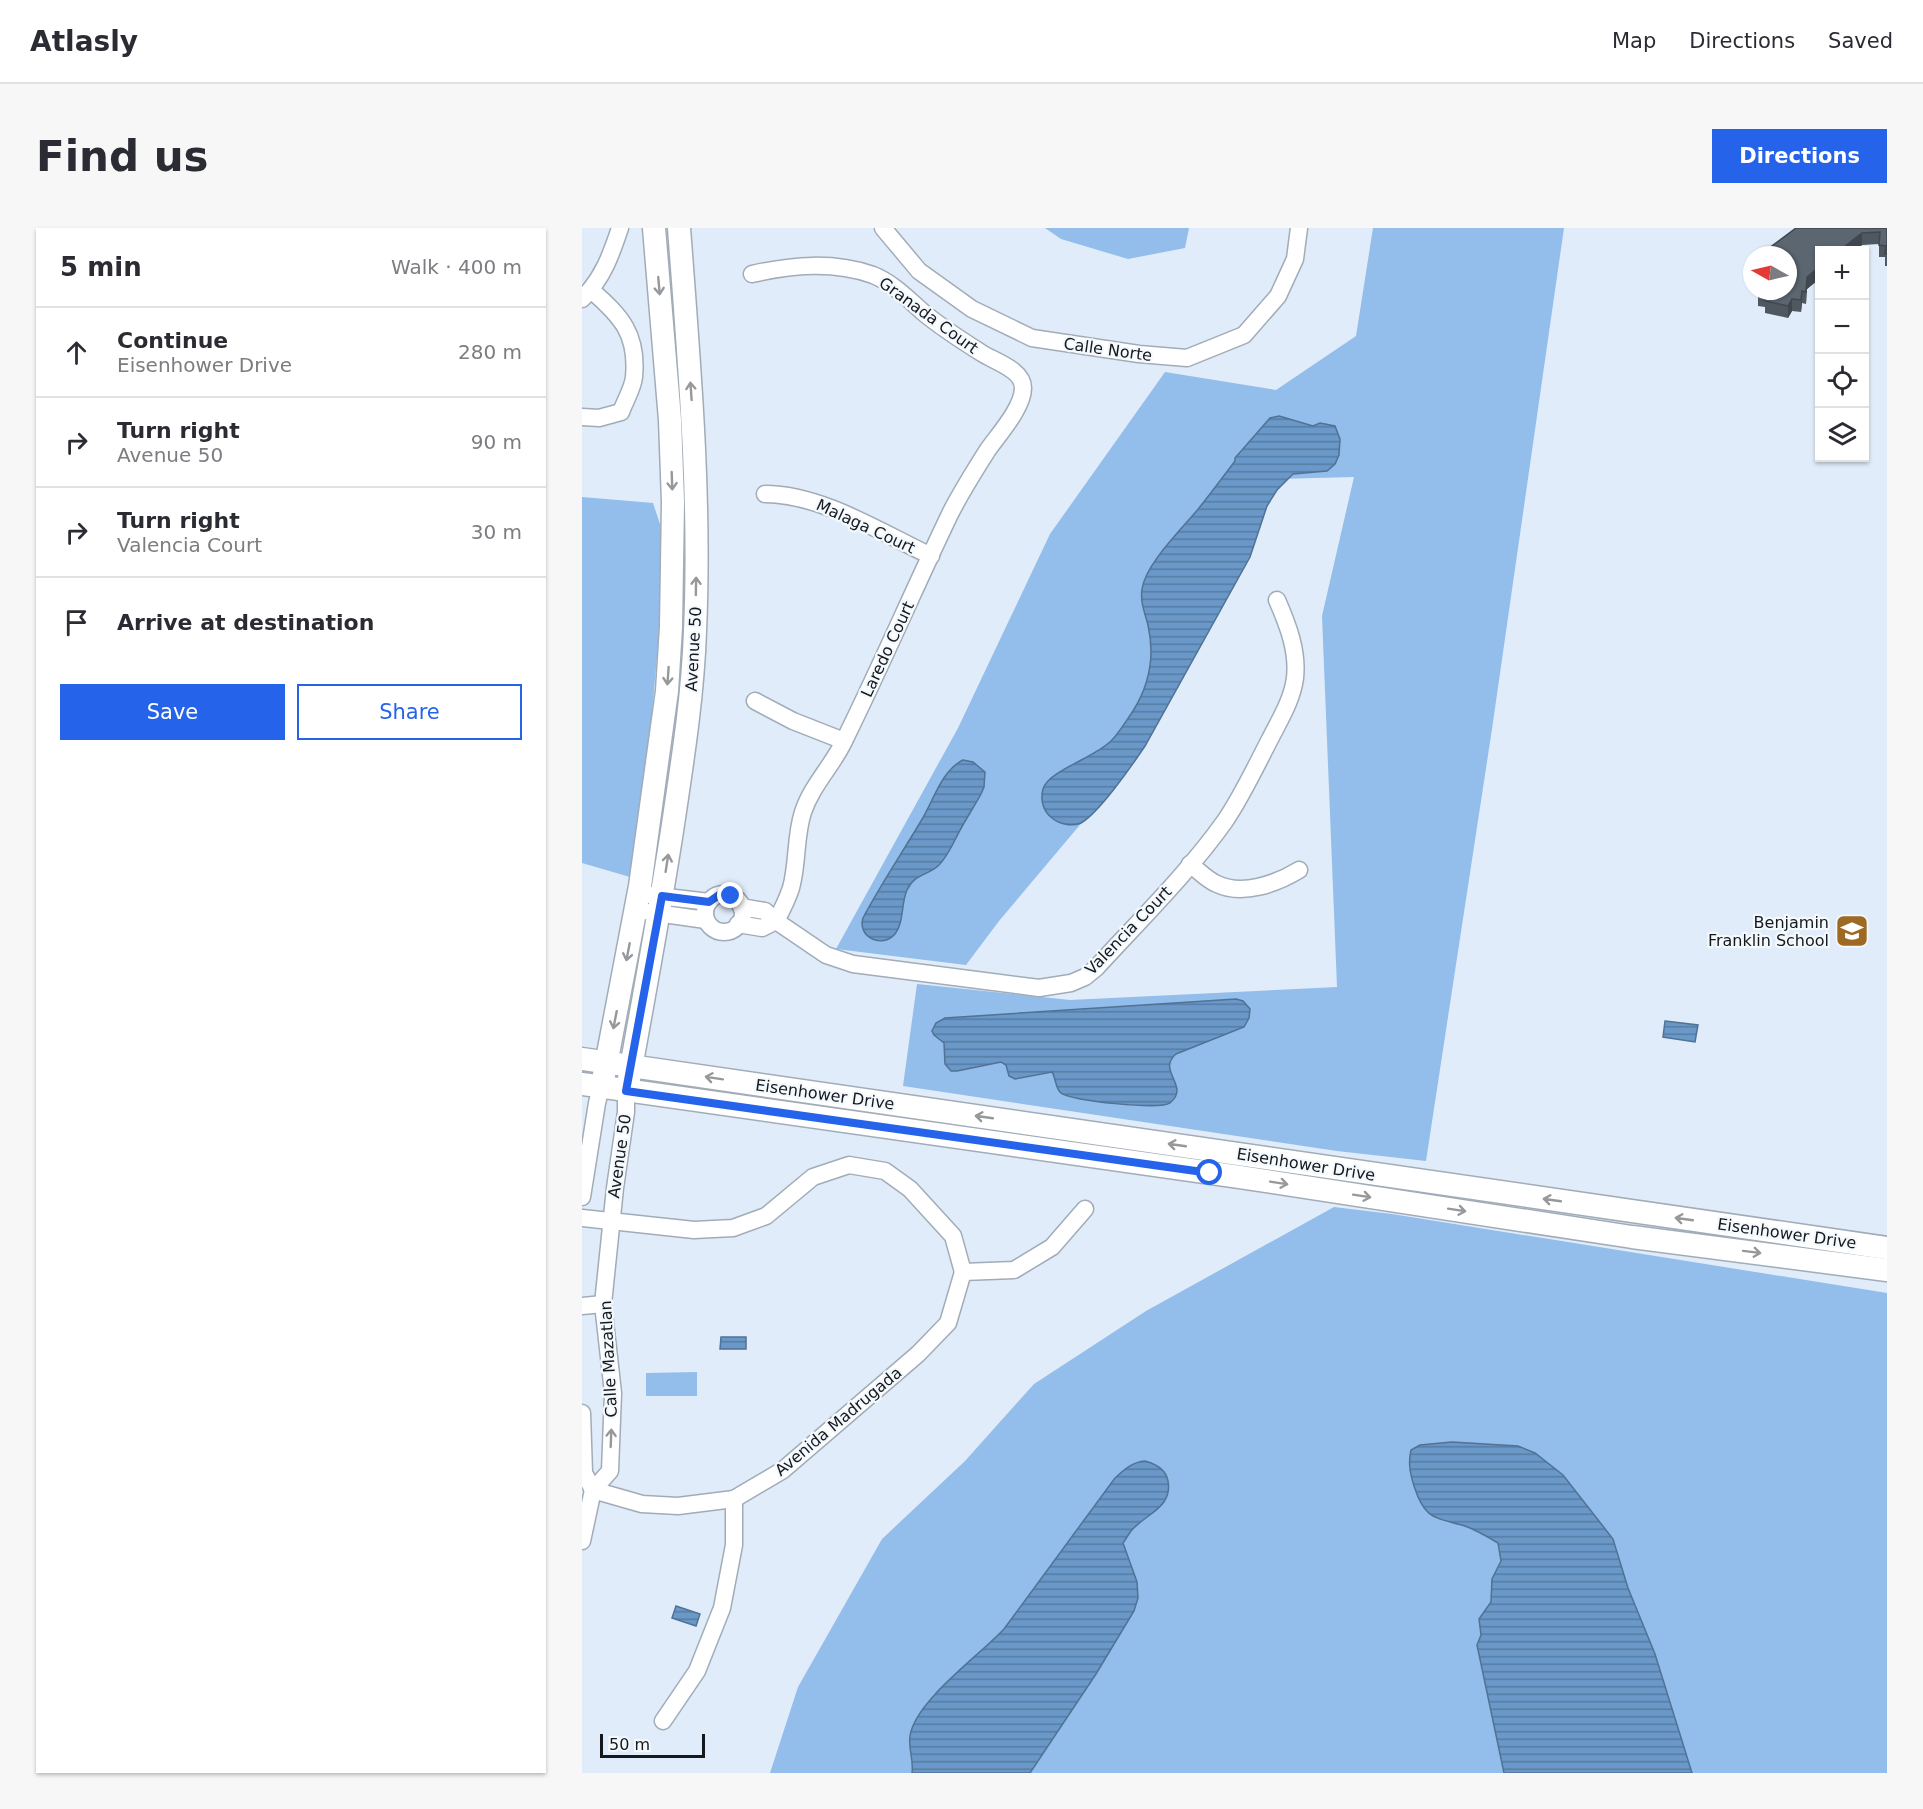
<!DOCTYPE html>
<meta charset="utf-8">
<style>
body{margin:0;font-family:"DejaVu Sans",sans-serif;background:#f7f7f7;color:#2b2b33}
.controls{position:absolute;right:18px;top:18px;display:grid;overflow:hidden;border-radius:0px;box-shadow:0 2px 4px #0004}
.controls button{width:54px;height:54px;display:grid;place-items:center;padding:0;border:0;border-bottom:2px solid #e1e1e2;background:#fff;color:#2b2b33;font:30px sans-serif}
.compass{position:absolute;left:1161px;top:18px;width:54px;height:54px;border-radius:50%;background:#fff;box-shadow:0 2px 4px #0004;rotate:278deg}
.scale{position:absolute;left:18px;bottom:15px;width:105px;box-sizing:border-box;padding-left:6px;border:3px solid #15191d;border-top:0;font-size:16px;line-height:21px;white-space:nowrap;color:#15191d;-webkit-text-stroke:4px #f4f9fe;paint-order:stroke}
.stop{position:absolute;width:18px;height:18px;margin:-14px;border:4px solid #2563eb;border-radius:50%;background:#fff}
.stop.end{background:#2563eb;border-color:#fff;box-shadow:0 2px 6px #0008}
.list{margin:0;padding:0;list-style:none}
h2{display:flex;justify-content:space-between;align-items:center;height:78px;margin:0;padding:0 24px;font-size:26px}
h2 small{font-size:20px;font-weight:400;color:#7c7c81}
.list li{display:grid;grid-template-columns:39px 1fr auto;gap:18px;align-items:center;box-sizing:border-box;height:90px;padding:0 24px;border-top:2px solid #e1e1e2}
.list b{display:block;font-size:22px;white-space:nowrap}
.list p{margin:0;font-size:20px;white-space:nowrap;color:#7c7c81}
.list em{font-size:20px;font-style:normal;color:#7c7c81}
.actions{display:flex;gap:12px;padding:18px 24px}
.actions a{flex:1;padding:14px 0;border:2px solid #2563eb;border-radius:0px;text-align:center;font-size:21px;color:#2563eb}
.actions .main{background:#2563eb;color:#fff}
.icon{flex:none;width:33px;height:33px;fill:none;stroke:currentColor;stroke-width:2;stroke-linecap:round;stroke-linejoin:round}
.map{position:relative;flex:none;width:1305px;height:1545px;overflow:hidden;border-radius:0px}
header{display:flex;align-items:center;gap:36px;box-sizing:border-box;height:84px;padding:0 30px;background:#fff;border-bottom:2px solid #e1e1e2}
header strong{font-size:28px}
nav{display:flex;gap:33px;margin-inline-start:auto;font-size:21px}
.intro{display:flex;align-items:center;justify-content:space-between;box-sizing:border-box;height:144px;padding:0 36px}
h1{margin:0;font-size:42px}
.button{padding:15px 27px;border-radius:0px;background:#2563eb;color:#fff;font-size:21px;font-weight:700}
main{display:flex;gap:36px;padding:0 36px}
aside{flex:1;background:#fff;border-radius:0px;box-shadow:0 2px 4px #0004}
.map>svg:first-child{display:block}
.green{fill:#93bdea}
.water{fill:url(#water-rules);stroke:#507295;stroke-width:1.5}
.lines{fill:none;stroke-linecap:round;stroke-linejoin:round}
.minor-casing{stroke:#a1acb8;stroke-width:19}
.secondary-casing{stroke:#a1acb8;stroke-width:25}
.minor{stroke:#fff;stroke-width:16}
.secondary{stroke:#fff;stroke-width:22}
.wall{fill:#4f5861}
.shaded-wall{fill:#40474f}
.building{fill:#5c6671;stroke:#40474f;stroke-width:1.5}
.oneway{stroke:#969899}
.route{stroke:#2563eb;stroke-width:8}
.labels{text-anchor:middle;stroke-width:4.5;stroke-linejoin:round;paint-order:stroke}
.street-label{font-size:16px;fill:#15191d;stroke:#f4f9fe}
.poi-label{font-size:16px;fill:#15191d;stroke:#f4f9fe;text-anchor:end}
</style>
<header>
<strong>Atlasly</strong>
<nav><a>Map</a><a>Directions</a><a>Saved</a></nav>
</header>
<div class="intro"><h1>Find us</h1><a class="button">Directions</a></div>
<main>
<aside>
<h2>5 min<small>Walk · 400 m</small></h2>
<ul class="list">
<li><svg class="icon" aria-label="ahead" viewBox="0 0 24 24"><path d="M12 20V5M6 11l6-6 6 6"/></svg><div><b>Continue</b><p>Eisenhower Drive</p></div><em>280 m</em></li>
<li><svg class="icon" aria-label="right" viewBox="0 0 24 24"><path d="M7 20v-9h11M14 6l5 5-5 5"/></svg><div><b>Turn right</b><p>Avenue 50</p></div><em>90 m</em></li>
<li><svg class="icon" aria-label="right" viewBox="0 0 24 24"><path d="M7 20v-9h11M14 6l5 5-5 5"/></svg><div><b>Turn right</b><p>Valencia Court</p></div><em>30 m</em></li>
<li><svg class="icon" aria-label="arrive" viewBox="0 0 24 24"><path d="M6 21V4h12l-3 4 3 4H6"/></svg><div><b>Arrive at destination</b></div></li>
</ul>
<div class="actions"><a class="main">Save</a><a>Share</a></div>
</aside>
<div class="map">
<svg width="1305" height="1545" viewBox="0 0 1305 1545">
<defs>
<pattern id="water-rules" width="6" height="5" patternUnits="userSpaceOnUse" patternTransform="scale(1.5)"><rect width="6" height="5" fill="#6a98c8"/><path d="M0 2.5h6" fill="none" stroke="#567ba2"/></pattern>
</defs>
<rect width="100%" height="100%" fill="#e0ecf9"/>
<g class="green">
<polygon points="463,0 607,0 603,20 546,31 479,11"/>
<polygon points="791,0 982,0 910,501 844,933 755,923 321,858 335,756 488,772 755,759 740,388 772,249 695,251 649,363 540,547 417,693 384,737 254,721 376,500 468,306 583,144 694,162 774,108"/>
<polygon points="0,269 71,275 79,299 78,394 65,542 48,649 0,635"/>
<polygon points="752,979 810,986 1305,1065 1305,1545 188,1545 216,1459 300,1311 383,1233 452,1156 564,1083"/>
<polygon points="115,1144 115,1168 64,1168 64,1145"/>
</g>
<g class="water">
<path d="M697,188L731,198L738,195L753,198L758,211L757,227L753,236L745,243L711,246L695,262L685,278L668,329L563,518C551,536 517,585 499,595C490,599 477,596 470,590C461,583 458,572 461,561C466,543 512,530 529,513C537,505 544,493 551,483C568,456 573,428 566,397C563,385 558,374 560,361C564,335 600,301 617,280C629,265 641,249 653,233V230L688,190Z"/>
<path d="M381,532L391,534L403,544L402,559L399,566C391,581 381,595 374,610C369,620 364,630 357,637C346,648 333,645 325,662C319,675 322,695 313,706C300,721 275,709 281,690C299,656 320,625 339,593C352,572 359,543 381,532Z"/>
<path d="M654,771L661,773L668,781L667,790L662,799L594,826C574,843 609,858 588,875C578,882 488,873 479,865C473,860 474,850 470,844L433,851L427,848L424,837L419,834L375,843H369L363,836L362,815L352,807L350,803L354,795L363,790Z"/>
<polygon points="1083,793 1116,797 1113,814 1081,809"/>
<polygon points="139,1109 164,1109 164,1121 138,1121"/>
<path d="M870,1214L936,1218L953,1225L981,1247L1031,1311L1046,1360L1073,1426L1110,1545H922L895,1417L899,1407L897,1391L909,1374L910,1351L919,1333L916,1315C906,1309 894,1302 883,1298C852,1289 843,1292 832,1258C828,1245 826,1235 829,1222L838,1217Z"/>
<path d="M563,1233C574,1236 584,1241 586,1253C591,1280 563,1286 549,1303C546,1307 544,1311 541,1315L555,1354L556,1370L552,1383L514,1446L448,1545H330C332,1533 326,1520 328,1508C333,1473 398,1427 422,1401L533,1250C542,1242 550,1234 563,1233Z"/>
<polygon points="94,1378 118,1386 114,1398 90,1390"/>
</g>
<g class="lines">
<defs>
<g id="minor">
<polyline points="301,0 337,43 390,81 450,110 557,126 605,130 662,107 696,68 713,31 717,0"/>
<path d="M170,46C210,37 251,33 291,47C311,55 326,71 342,85C359,99 379,112 398,124C411,133 441,141 441,160C441,180 416,207 405,223C392,244 379,264 368,286C332,361 299,438 262,513C251,537 230,557 221,584C213,608 216,635 209,660C205,672 200,682 194,693"/>
<path d="M0,71C21,50 29,27 38,0"/>
<path d="M0,189L17,190L39,184C43,173 51,160 52,149C56,106 39,88 9,62"/>
<path d="M183,266C239,266 298,304 349,328"/>
<polyline points="173,473 211,493 262,513"/>
<path d="M608,636C616,642 625,652 635,656C660,668 694,656 717,642"/>
<circle cx="142" cy="685" r="19"/>
<polyline points="68,667 127,674"/>
<path d="M159,679L183,683L194,693L244,727L271,736L457,760L489,755L503,749L514,740C558,692 606,645 643,593C660,568 673,540 687,513C697,493 710,473 713,450C716,423 706,397 695,372"/>
<polyline points="67,684 124,692"/>
<polyline points="156,696 180,700 194,693"/>
<polyline points="0,969 15,875 19,859"/>
<polyline points="0,990 112,1002 151,1000 184,988 231,949 267,937 303,943 328,961 371,1008 381,1044"/>
<polyline points="381,1044 432,1042 470,1019 503,981"/>
<polyline points="0,1078 21,1076"/>
<polyline points="0,1185 2,1245 11,1262"/>
<polyline points="11,1262 60,1276 96,1278 152,1271 201,1242 336,1126 366,1095 381,1044"/>
<polyline points="0,1313 11,1262 28,1243 31,1165 21,1076 33,960 44,884 44,863"/>
<polyline points="81,1493 115,1443 140,1380 152,1317 152,1271"/>
</g>
<g id="secondary">
<polyline points="0,831 1305,1020"/>
<polyline points="22,847 58,658 85,463 89,399 91,274 88,192 72,0"/>
<path d="M47,851C63,761 80,672 93,583C102,523 111,463 113,403C119,268 107,134 97,0"/>
<polyline points="0,856 651,948 1050,1009 1305,1042"/>
</g>
</defs>
<use href="#minor" class="minor-casing"/>
<use href="#secondary" class="secondary-casing"/>
<use href="#minor" class="minor"/>
<use href="#secondary" class="secondary"/>
</g>
<polygon class="wall" points="1214,0 1305,0 1305,38 1303,38 1303,29 1297,29 1297,16 1280,17 1225,61 1224,76 1220,75 1219,84 1210,83 1206,90 1183,85 1183,79 1176,78 1176,63"/>
<g class="shaded-wall">
<polygon points="1280,5 1280,17 1273,22 1258,22"/>
<polygon points="1238,38 1238,50 1225,61 1224,76 1225,49"/>
<polygon points="1220,63 1220,75 1219,84 1219,72"/>
<polygon points="1210,71 1210,83 1206,90 1206,78"/>
</g>
<polygon class="building" points="1214,0 1305,0 1305,26 1303,26 1304,18 1297,17 1298,4 1280,5 1258,22 1238,22 1238,38 1225,49 1224,64 1220,63 1219,72 1210,71 1206,78 1183,73 1184,67 1176,66 1176,63 1206,63 1206,27 1178,27"/>
<defs><path id="oneway-shaft" d="M-6 0H5M1.5-3L5.5 0L1.5 3" fill="none" stroke-width="1.6" stroke-linecap="round" stroke-linejoin="round" transform="scale(1.5)"/></defs>
<g class="oneway">
<use href="#oneway-shaft" transform="translate(77 58) rotate(85)"/>
<use href="#oneway-shaft" transform="translate(109 163) rotate(-94)"/>
<use href="#oneway-shaft" transform="translate(90 253) rotate(88)"/>
<use href="#oneway-shaft" transform="translate(114 358) rotate(-89)"/>
<use href="#oneway-shaft" transform="translate(86 448) rotate(94)"/>
<use href="#oneway-shaft" transform="translate(85 635) rotate(-81)"/>
<use href="#oneway-shaft" transform="translate(46 724) rotate(101)"/>
<use href="#oneway-shaft" transform="translate(33 792) rotate(101)"/>
<use href="#oneway-shaft" transform="translate(132 850) rotate(-171)"/>
<use href="#oneway-shaft" transform="translate(402 889) rotate(-172)"/>
<use href="#oneway-shaft" transform="translate(595 917) rotate(-172)"/>
<use href="#oneway-shaft" transform="translate(697 955) rotate(9)"/>
<use href="#oneway-shaft" transform="translate(780 968) rotate(9)"/>
<use href="#oneway-shaft" transform="translate(970 972) rotate(-172)"/>
<use href="#oneway-shaft" transform="translate(875 982) rotate(9)"/>
<use href="#oneway-shaft" transform="translate(1102 991) rotate(-172)"/>
<use href="#oneway-shaft" transform="translate(1170 1024) rotate(7)"/>
<use href="#oneway-shaft" transform="translate(29 1210) rotate(-88)"/>
</g>
<g class="lines">
<polyline class="route" points="149,668 137,667 127,674 80,668 44,863 628,945"/>
</g>
<defs>
<symbol id="school-square" viewBox="-11 -11 22 22"><rect x="-9" y="-9" width="18" height="18" rx="4" fill="#9e6922" stroke="#f4f9fe"/><path d="M0-5L7-2L0 1L-7-2ZM-4 1L0 2.5L4 1V4Q0 6-4 4Z" fill="#fff"/></symbol>
</defs>
<g fill-rule="evenodd">
<use href="#school-square" x="1251" y="684" width="38" height="38"/>
</g>
<g class="labels">
<g class="street-label">
<text transform="translate(347 87) rotate(36)" y="6">Granada Court</text>
<text transform="translate(526 121) rotate(8)" y="6">Calle Norte</text>
<text transform="translate(284 298) rotate(25)" y="6">Malaga Court</text>
<text transform="translate(111 421) rotate(-87)" y="6">Avenue 50</text>
<text transform="translate(305 421) rotate(-65)" y="6">Laredo Court</text>
<text transform="translate(546 702) rotate(-46)" y="6">Valencia Court</text>
<text transform="translate(243 866) rotate(8)" y="6">Eisenhower Drive</text>
<text transform="translate(37 928) rotate(-82)" y="6">Avenue 50</text>
<text transform="translate(724 936) rotate(9)" y="6">Eisenhower Drive</text>
<text transform="translate(1205 1005) rotate(8)" y="6">Eisenhower Drive</text>
<text transform="translate(26 1131) rotate(-93)" y="6">Calle Mazatlan</text>
<text transform="translate(256 1193) rotate(-40)" y="6">Avenida Madrugada</text>
</g>
<g class="poi-label">
<text x="1247" y="700">Benjamin<tspan x="1247" dy="18">Franklin School</tspan></text>
</g>
</g>
</svg>
<div class="controls">
<button>+</button>
<button>−</button>
<button><svg class="icon" aria-label="locate" viewBox="0 0 24 24"><circle cx="12" cy="12" r="6"/><path d="M12 2v4M12 18v4M2 12h4M18 12h4"/></svg></button>
<button><svg class="icon" aria-label="layers" viewBox="0 0 24 24"><path d="M12 4l9 5-9 5-9-5zM3 14l9 5 9-5"/></svg></button>
</div>
<svg class="compass" viewBox="-18 -18 36 36"><path d="M0-13l5 13h-10z" fill="#e53935"/><path d="M0 13l5-13h-10z" fill="#7c7c81"/></svg>
<div class="scale">50 m</div>
<div class="stop" style="left:628px;top:945px"></div>
<div class="stop end" style="left:149px;top:668px"></div>
</div>
</main>
